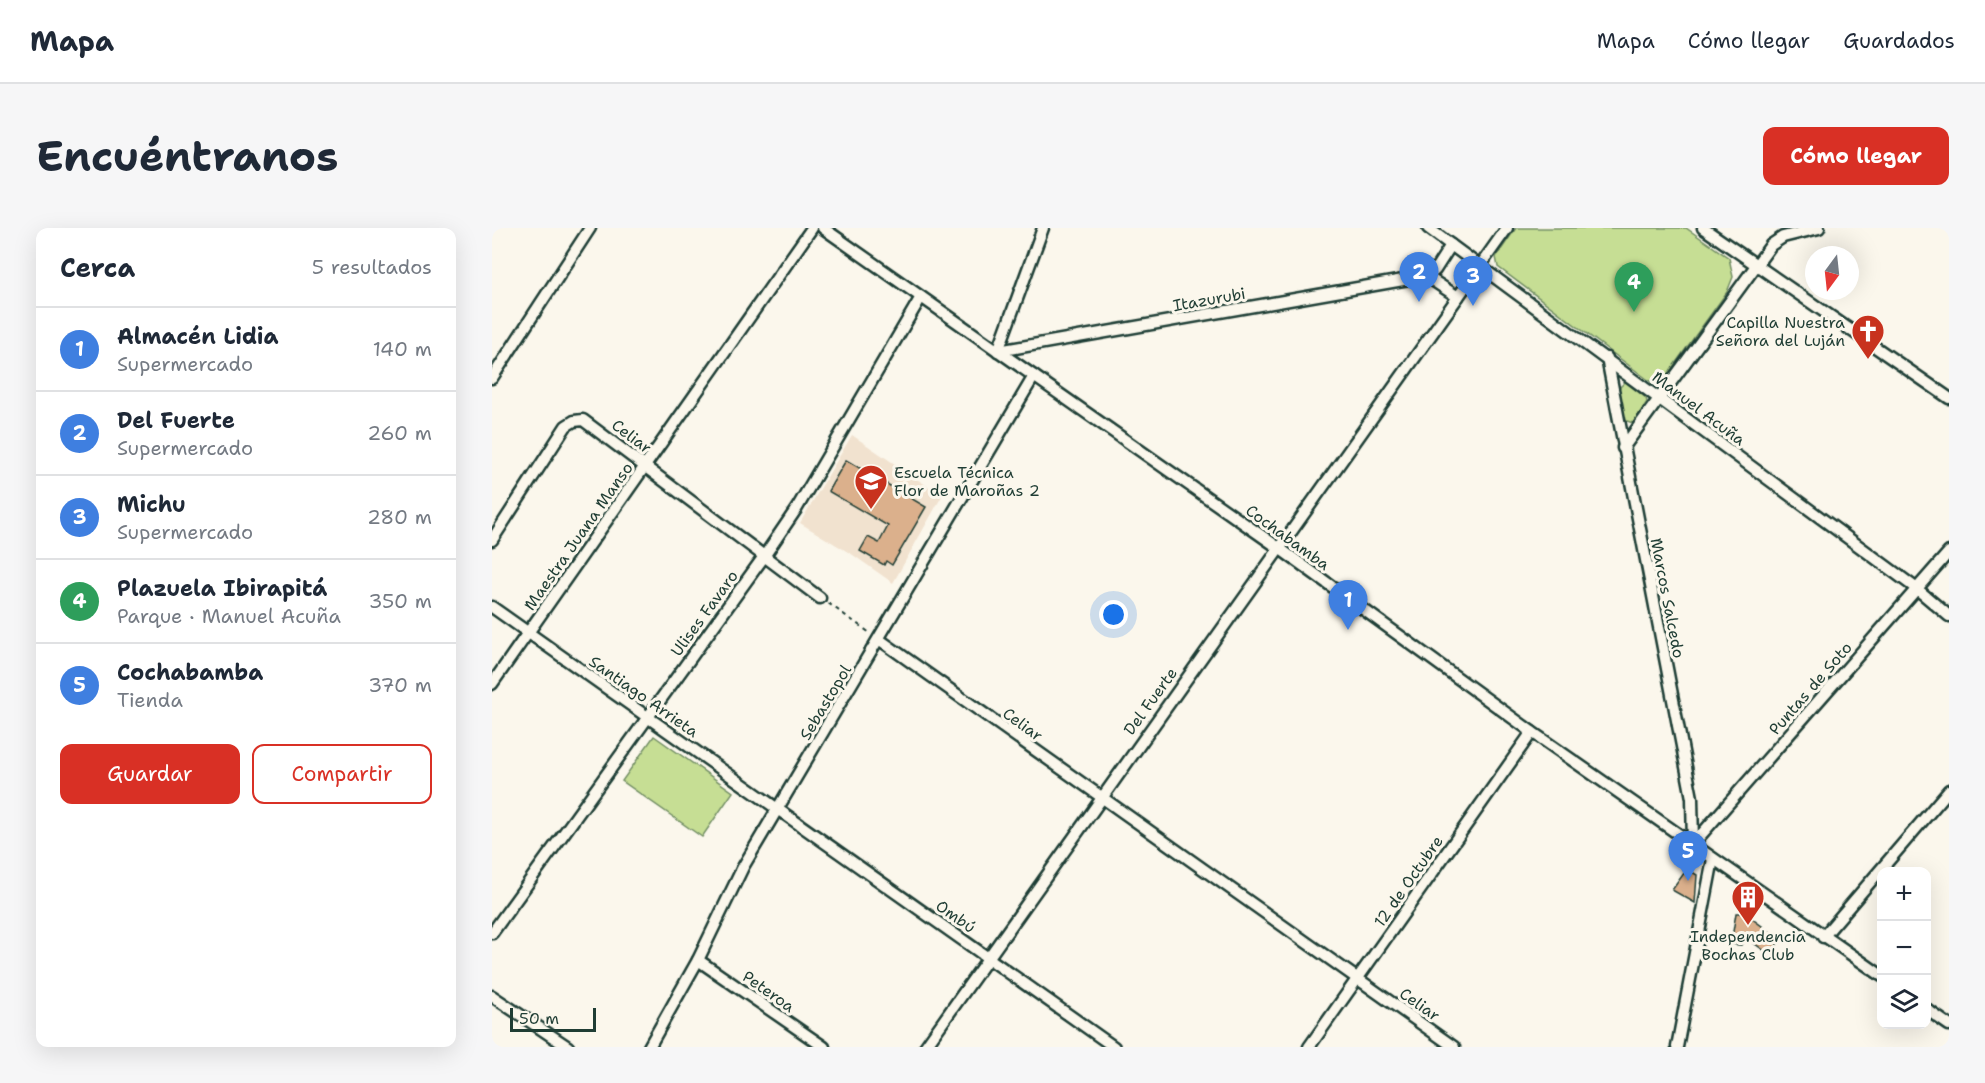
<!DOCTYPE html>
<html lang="es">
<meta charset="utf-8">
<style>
body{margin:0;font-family:"Shantell Sans",sans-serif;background:#f6f6f7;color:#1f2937}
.controls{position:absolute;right:18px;bottom:18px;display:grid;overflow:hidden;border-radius:12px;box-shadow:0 6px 24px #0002}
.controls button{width:54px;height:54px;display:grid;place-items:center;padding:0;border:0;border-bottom:2px solid #e0e1e3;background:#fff;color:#1f2937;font:30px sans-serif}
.compass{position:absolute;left:1313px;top:18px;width:54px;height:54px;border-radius:50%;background:#fff;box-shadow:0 6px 24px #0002;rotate:195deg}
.scale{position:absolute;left:18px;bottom:15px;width:86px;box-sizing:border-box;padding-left:6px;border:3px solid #1f3d34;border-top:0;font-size:16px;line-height:21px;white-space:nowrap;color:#1f3d34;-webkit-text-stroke:4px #fbf7ec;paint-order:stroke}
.you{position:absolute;left:622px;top:387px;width:21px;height:21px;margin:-15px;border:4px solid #fff;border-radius:50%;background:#1a73e8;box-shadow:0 0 0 9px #1a73e833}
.badge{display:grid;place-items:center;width:39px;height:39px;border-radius:50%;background:#d93025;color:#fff;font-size:20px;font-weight:700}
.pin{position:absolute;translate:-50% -50px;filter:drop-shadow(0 2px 3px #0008)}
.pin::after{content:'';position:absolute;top:32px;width:21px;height:18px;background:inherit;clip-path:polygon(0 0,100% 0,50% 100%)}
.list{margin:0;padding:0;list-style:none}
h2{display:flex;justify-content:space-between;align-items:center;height:78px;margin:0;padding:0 24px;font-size:26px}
h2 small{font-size:20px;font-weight:400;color:#747a83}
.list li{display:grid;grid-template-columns:39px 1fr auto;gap:18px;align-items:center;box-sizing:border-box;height:84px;padding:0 24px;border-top:2px solid #e0e1e3}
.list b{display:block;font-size:22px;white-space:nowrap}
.list p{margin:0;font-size:20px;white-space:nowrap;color:#747a83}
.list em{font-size:20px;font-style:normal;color:#747a83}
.actions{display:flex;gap:12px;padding:18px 24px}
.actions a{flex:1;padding:14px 0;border:2px solid #d93025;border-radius:12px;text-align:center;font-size:21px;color:#d93025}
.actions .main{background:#d93025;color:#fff}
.icon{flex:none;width:33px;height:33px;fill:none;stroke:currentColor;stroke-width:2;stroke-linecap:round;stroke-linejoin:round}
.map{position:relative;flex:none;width:1457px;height:819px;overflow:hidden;border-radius:12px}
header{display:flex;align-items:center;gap:36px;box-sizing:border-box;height:84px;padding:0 30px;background:#fff;border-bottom:2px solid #e0e1e3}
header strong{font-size:28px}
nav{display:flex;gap:33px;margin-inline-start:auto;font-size:21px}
.intro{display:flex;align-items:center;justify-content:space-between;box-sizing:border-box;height:144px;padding:0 36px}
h1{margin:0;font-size:42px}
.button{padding:15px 27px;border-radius:12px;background:#d93025;color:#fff;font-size:21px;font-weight:700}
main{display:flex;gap:36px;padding:0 36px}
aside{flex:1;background:#fff;border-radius:12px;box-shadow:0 6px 24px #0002}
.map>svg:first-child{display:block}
.built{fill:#f1e2cf}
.green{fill:#c6de94;stroke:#728e64;stroke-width:1.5}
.building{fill:#dbb08c;stroke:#1f3d34;stroke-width:1.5}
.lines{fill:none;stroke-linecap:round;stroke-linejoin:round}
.minor-casing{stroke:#1f3d34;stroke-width:15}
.path{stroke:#1f3d34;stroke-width:2;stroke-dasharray:4.5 4.5;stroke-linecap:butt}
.minor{stroke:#fbf7ec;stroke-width:10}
.labels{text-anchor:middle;stroke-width:6;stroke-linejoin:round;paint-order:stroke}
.street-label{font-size:16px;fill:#1f3d34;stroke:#fbf7ec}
.poi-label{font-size:16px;fill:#1f3d34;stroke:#fbf7ec;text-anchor:end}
</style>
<header>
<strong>Mapa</strong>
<nav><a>Mapa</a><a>Cómo llegar</a><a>Guardados</a></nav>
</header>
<div class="intro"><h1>Encuéntranos</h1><a class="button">Cómo llegar</a></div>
<main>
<aside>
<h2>Cerca<small>5 resultados</small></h2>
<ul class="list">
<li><span class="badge" style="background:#3f7fe0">1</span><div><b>Almacén Lidia</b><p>Supermercado</p></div><em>140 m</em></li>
<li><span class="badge" style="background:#3f7fe0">2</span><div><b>Del Fuerte</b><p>Supermercado</p></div><em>260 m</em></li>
<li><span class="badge" style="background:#3f7fe0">3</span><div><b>Michu</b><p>Supermercado</p></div><em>280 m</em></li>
<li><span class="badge" style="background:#2e9e5b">4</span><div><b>Plazuela Ibirapitá</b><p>Parque · Manuel Acuña</p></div><em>350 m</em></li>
<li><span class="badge" style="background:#3f7fe0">5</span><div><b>Cochabamba</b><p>Tienda</p></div><em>370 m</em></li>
</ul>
<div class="actions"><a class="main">Guardar</a><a>Compartir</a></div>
</aside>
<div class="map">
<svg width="1457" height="819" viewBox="0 0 1457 819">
<rect width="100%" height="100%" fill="#fbf7ec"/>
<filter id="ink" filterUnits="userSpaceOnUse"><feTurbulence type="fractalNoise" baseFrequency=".0167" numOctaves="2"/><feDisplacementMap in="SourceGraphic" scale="12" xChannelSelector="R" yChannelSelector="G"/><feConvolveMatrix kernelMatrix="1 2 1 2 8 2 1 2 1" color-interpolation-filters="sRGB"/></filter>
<g filter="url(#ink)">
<polygon class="built" points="360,207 450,268 401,355 361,327 308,295"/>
<g class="green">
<polygon points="1024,0 1194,0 1237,30 1241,49 1235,64 1172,151 1159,154 1006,39 1004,29"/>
<polygon points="1133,154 1154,170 1155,174 1141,195 1132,192 1127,160"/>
<polygon points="162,508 241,564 210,609 130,553"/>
</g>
<g class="building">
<polygon points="354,232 434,279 400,337 394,333 392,337 368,323 376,309 387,315 396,298 336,263"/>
<polygon points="1195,641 1205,647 1203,675 1180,662"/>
<polygon points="1244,685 1252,685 1289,712 1277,726 1256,711 1249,717 1239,716"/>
</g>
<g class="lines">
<defs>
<g id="minor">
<polyline points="331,0 787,320 1040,504 1390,748"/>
<polyline points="936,0 1425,361 1457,388"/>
<polyline points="1211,0 1457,170"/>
<polyline points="934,48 966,69"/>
<polyline points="506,123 934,48 943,42 959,17"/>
<polyline points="506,123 551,0"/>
<polyline points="1115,130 1200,570 1201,616"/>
<polyline points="0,150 98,0"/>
<polyline points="1131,220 1279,17 1291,9 1327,0"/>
<polyline points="0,312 74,198 82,193 91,192 328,370"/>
<polyline points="0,379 622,819"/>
<polyline points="388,412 962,819"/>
<polyline points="0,456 320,0"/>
<polyline points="1201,616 1457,324"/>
<polyline points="0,705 273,327 305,280 429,69"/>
<polyline points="1331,709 1457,562"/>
<polyline points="206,732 332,819"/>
<polyline points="0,768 76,819"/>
<polyline points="1434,781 1457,797"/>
<polyline points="157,819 206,732 251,639 542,148"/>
<polyline points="433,819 1015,0"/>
<polyline points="817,819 1040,504"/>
<polyline points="1185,819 1221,631"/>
</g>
</defs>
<use href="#minor" class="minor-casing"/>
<polyline class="path" points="336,375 378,405"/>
<use href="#minor" class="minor"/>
</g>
</g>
<defs>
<symbol id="church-pin" viewBox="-11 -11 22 30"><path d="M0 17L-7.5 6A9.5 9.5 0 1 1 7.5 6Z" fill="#c8321e" stroke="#fbf7ec"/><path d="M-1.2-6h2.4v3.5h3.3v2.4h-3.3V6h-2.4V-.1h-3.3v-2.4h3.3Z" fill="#fff"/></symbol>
<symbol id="school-pin" viewBox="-11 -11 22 30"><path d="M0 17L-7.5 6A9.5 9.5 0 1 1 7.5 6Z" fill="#c8321e" stroke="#fbf7ec"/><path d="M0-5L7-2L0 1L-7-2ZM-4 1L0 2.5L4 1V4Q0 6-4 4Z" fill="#fff"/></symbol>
<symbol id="building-pin" viewBox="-11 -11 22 30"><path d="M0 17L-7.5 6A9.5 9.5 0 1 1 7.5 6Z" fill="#c8321e" stroke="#fbf7ec"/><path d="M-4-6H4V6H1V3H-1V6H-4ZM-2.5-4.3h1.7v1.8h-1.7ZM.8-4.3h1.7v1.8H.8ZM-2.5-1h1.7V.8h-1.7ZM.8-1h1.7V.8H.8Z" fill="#fff"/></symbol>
</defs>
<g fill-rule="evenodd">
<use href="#church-pin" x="1357" y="84" width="38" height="52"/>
<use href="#school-pin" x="360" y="234" width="38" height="52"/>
<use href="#building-pin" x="1237" y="650" width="38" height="52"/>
</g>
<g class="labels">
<g class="street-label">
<text transform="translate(717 71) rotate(-10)" y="6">Itazurubi</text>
<text transform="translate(1207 180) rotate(37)" y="6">Manuel Acuña</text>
<text transform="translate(140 208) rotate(37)" y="6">Celiar</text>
<text transform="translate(86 308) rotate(-55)" y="6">Maestra Juana Manso</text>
<text transform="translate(796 309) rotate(36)" y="6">Cochabamba</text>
<text transform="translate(1176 370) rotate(79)" y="6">Marcos Salcedo</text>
<text transform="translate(212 385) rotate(-54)" y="6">Ulises Favaro</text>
<text transform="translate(1318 460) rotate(-49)" y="6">Puntas de Soto</text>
<text transform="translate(152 468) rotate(35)" y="6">Santiago Arrieta</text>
<text transform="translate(658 473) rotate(-54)" y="6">Del Fuerte</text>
<text transform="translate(333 474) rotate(-59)" y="6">Sebastopol</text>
<text transform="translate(531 496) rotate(36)" y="6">Celiar</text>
<text transform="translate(916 653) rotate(-55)" y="6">12 de Octubre</text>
<text transform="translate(464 688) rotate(35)" y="6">Ombú</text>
<text transform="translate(277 763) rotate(35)" y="6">Peteroa</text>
<text transform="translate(928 776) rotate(35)" y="6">Celiar</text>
</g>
<g class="poi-label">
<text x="1353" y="100">Capilla Nuestra<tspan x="1353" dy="18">Señora del Luján</tspan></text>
<text x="402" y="250" text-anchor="start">Escuela Técnica<tspan x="402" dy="18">Flor de Maroñas 2</tspan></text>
<text x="1256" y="714" text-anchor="middle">Independencia<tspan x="1256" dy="18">Bochas Club</tspan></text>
</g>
</g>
</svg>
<div class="controls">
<button>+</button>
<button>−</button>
<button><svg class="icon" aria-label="layers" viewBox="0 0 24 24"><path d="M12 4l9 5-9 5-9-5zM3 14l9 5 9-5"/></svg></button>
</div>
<svg class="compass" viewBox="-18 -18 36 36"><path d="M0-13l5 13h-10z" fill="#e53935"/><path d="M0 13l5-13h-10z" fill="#747a83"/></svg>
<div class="scale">50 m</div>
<div class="you"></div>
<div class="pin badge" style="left:856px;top:402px;background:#3f7fe0">1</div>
<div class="pin badge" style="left:927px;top:74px;background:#3f7fe0">2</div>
<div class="pin badge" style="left:981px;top:78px;background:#3f7fe0">3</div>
<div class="pin badge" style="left:1142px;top:84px;background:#2e9e5b">4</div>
<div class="pin badge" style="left:1196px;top:653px;background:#3f7fe0">5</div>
</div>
</main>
